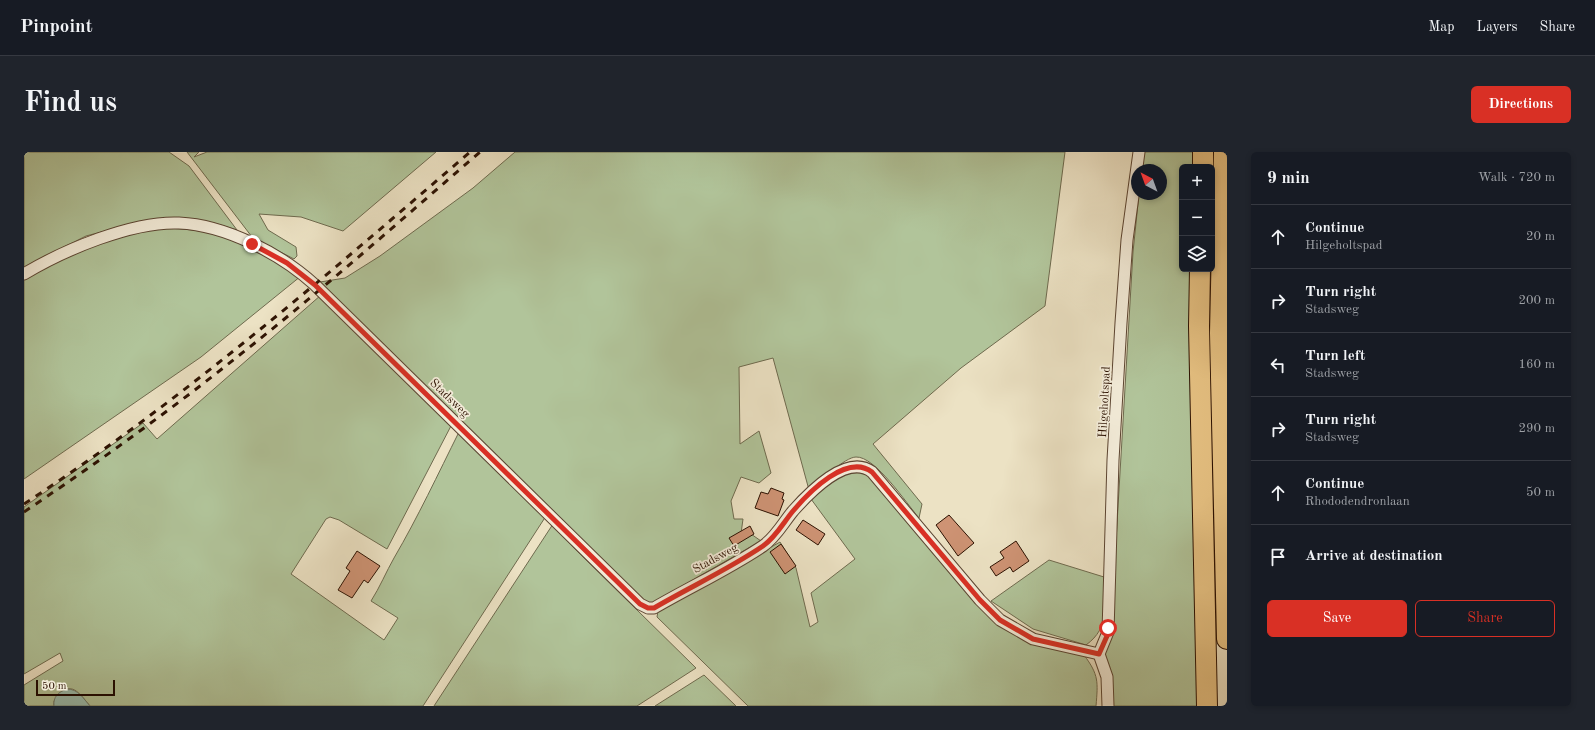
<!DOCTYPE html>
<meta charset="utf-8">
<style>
body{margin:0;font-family:"Old Standard TT",serif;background:#20242c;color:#f1f3f6}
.controls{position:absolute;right:12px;top:12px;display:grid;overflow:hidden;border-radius:6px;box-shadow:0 2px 6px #0003}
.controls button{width:36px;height:36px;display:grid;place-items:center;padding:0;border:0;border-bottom:1px solid #363941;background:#171b24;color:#f1f3f6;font:20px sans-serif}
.compass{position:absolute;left:1107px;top:12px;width:36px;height:36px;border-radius:50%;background:#171b24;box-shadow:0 2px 6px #0003;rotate:319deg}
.scale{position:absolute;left:12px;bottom:10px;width:79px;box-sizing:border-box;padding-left:4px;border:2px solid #2c1101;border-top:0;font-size:11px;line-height:14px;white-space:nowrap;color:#2c1101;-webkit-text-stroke:3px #f3ecd9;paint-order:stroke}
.stop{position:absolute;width:12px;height:12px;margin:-9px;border:3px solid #d93025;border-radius:50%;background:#fff}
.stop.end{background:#d93025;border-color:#fff;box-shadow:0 1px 4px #0008}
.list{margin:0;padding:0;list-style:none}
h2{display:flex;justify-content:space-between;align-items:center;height:52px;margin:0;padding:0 16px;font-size:17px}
h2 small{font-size:13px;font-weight:400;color:#9ea1a6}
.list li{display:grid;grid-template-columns:26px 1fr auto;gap:12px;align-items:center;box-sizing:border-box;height:64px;padding:0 16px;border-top:1px solid #363941}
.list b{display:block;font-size:15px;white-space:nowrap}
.list p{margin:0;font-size:13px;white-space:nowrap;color:#9ea1a6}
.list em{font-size:13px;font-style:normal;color:#9ea1a6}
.actions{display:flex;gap:8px;padding:12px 16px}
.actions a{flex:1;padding:9px 0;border:1px solid #d93025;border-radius:6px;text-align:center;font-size:14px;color:#d93025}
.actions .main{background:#d93025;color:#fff}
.icon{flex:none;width:22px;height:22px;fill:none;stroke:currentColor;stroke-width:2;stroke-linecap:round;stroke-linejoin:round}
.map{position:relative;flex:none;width:1203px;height:554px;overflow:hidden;border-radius:6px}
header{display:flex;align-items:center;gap:24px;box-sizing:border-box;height:56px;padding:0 20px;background:#171b24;border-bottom:1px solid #363941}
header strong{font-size:19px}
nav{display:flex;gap:22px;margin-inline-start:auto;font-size:14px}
.intro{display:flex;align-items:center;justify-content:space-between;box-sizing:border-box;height:96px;padding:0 24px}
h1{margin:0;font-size:28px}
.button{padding:10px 18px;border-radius:6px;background:#d93025;color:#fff;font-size:14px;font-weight:700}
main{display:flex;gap:24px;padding:0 24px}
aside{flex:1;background:#171b24;border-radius:6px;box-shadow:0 2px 6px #0003}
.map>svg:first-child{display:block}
.green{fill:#b1c49a;stroke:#6e6a4e}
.water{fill:#99beb0;stroke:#6d796a}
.building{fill:#ce9374;stroke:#2c1101}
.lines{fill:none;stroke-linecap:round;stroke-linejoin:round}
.street-casing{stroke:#5c4532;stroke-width:13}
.highway-casing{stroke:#2c1101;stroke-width:22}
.street{stroke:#f3ecd9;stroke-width:11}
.highway{stroke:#e6c182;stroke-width:20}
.rail{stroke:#2c1101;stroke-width:3;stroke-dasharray:7 7;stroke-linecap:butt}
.route{stroke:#d93025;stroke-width:5}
.labels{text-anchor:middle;stroke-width:3.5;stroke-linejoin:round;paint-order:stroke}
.street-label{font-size:12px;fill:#2c1101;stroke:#f3ecd9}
</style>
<header>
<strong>Pinpoint</strong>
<nav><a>Map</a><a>Layers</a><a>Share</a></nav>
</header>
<div class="intro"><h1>Find us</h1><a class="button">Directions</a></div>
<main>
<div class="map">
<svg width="1203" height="554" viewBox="0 0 1203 554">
<rect width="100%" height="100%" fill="#ece2c4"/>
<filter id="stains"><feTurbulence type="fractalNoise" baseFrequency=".005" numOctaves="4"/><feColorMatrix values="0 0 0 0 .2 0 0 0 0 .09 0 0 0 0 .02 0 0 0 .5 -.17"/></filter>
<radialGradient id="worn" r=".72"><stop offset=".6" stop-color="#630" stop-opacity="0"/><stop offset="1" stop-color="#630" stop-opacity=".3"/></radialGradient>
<g class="green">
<polygon points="0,0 145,0 165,14 213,78 190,71 158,69 111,71 62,84 0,115"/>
<polygon points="163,0 175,0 170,5 183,0 412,0 319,79 277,65 235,62 244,78 272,95 273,104 270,107 228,85"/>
<path d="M491,0H1041L1021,154L937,216L849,292L898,352L895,366C883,352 851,304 832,305C821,305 795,330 785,338L749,206L715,215L716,292L735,279L747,321L735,331L717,325L707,349L710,367H719L716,389L727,382L737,389L625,453L296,130L321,126L356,104L449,36Z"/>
<polygon points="1119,0 1172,0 1171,15 1158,15 1158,117 1168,117 1176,554 1088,554 1079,498 1088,457 1109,100 1115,42 1137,42 1137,18 1117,18"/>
<path d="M140,76C170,77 203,81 230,95C246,103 261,114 277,124L177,205L0,327V124L74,87Z"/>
<path d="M297,143L428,272L363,397L315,368L306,365L302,367L267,422L360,488L374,466L347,449C356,435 362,420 370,406C394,365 414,322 435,280L522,364L399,554H66C52,537 46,528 30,549V554H0V533L39,509L36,501L0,522V355L119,271L133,287Z"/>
<path d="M823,318L843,320L969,469L1060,503C1075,523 1074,530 1072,554H724L633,465L634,459L756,390L772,416L786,475L794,470L787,441L831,407L787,347Z"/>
<polygon points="529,372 550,396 672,516 613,554 410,554"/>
<path d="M1025,408L1080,425C1080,452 1087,475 1062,493L1009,477L967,449Z"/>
<polygon points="680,523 712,554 631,554"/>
</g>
<path class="water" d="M43,537C54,537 59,546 66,554H30C29,545 34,540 43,537Z"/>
<g class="building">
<polygon points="747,336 760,341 758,347 760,348 754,364 731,356 737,340 744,342"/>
<polygon points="925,363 950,391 934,404 912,373"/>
<polygon points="779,368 801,382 794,393 772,378"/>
<polygon points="726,374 730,382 710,394 705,386"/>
<polygon points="992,389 1005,409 989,420 986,415 972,424 966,415 980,406 976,400"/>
<polygon points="757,392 772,414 761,422 746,400"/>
<polygon points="333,399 356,414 344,431 340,428 328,446 314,438 326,419 322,416"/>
</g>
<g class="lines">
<defs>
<g id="street">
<path d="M0,122C40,98 108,69 155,71C202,73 257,102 291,133L616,452L624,456H630C666,435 705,417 739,394C752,385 759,371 769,359C785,341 823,301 848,320L956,448L976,468L1009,487L1075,502"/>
<polyline points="1075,502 1084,480 1089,308 1097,171 1103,88 1115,0"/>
<polyline points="1075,502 1083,525 1084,554"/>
</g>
<g id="highway">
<polyline points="1200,0 1196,181 1203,487"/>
<polyline points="1179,15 1179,0"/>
<polyline points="1176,117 1175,174 1183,554"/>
</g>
</defs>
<use href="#street" class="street-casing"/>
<use href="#highway" class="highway-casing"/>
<use href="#street" class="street"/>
<use href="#highway" class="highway"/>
<g class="rail">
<path d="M0,352C159,248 302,124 446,0"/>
<path d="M0,360C73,311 144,260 213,205C296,140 376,69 456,0"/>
</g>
</g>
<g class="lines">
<path class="route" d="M228,92L263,111L291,133L616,452L624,456H630C666,435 705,417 739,394C752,385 759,371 769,359C785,340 823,301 848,320L956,448L976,468L1009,487L1075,502L1083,484L1084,476"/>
</g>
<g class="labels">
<g class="street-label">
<text transform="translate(426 246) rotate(44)" y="4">Stadsweg</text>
<text transform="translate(1080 250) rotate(-87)" y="4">Hilgeholtspad</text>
<text transform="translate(691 406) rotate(-29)" y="4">Stadsweg</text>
</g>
</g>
<rect width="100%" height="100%" filter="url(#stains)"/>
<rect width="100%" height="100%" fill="url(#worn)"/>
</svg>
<div class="controls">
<button>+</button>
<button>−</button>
<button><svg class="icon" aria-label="layers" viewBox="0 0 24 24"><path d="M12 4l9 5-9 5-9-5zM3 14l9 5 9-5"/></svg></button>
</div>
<svg class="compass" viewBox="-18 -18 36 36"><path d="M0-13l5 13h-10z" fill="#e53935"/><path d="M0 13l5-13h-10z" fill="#9ea1a6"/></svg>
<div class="scale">50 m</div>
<div class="stop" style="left:1084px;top:476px"></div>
<div class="stop end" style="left:228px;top:92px"></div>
</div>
<aside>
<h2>9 min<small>Walk · 720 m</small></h2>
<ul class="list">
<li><svg class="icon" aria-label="ahead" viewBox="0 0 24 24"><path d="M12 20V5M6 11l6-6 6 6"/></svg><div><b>Continue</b><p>Hilgeholtspad</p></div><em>20 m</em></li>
<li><svg class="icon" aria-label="right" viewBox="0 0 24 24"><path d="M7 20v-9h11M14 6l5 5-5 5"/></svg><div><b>Turn right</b><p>Stadsweg</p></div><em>200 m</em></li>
<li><svg class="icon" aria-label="left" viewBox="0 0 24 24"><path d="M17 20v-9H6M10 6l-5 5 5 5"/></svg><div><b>Turn left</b><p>Stadsweg</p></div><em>160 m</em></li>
<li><svg class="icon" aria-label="right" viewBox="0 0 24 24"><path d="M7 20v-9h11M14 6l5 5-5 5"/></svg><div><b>Turn right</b><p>Stadsweg</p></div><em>290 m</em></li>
<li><svg class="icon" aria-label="ahead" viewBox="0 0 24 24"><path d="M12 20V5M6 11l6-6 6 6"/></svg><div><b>Continue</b><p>Rhododendronlaan</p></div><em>50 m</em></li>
<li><svg class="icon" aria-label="arrive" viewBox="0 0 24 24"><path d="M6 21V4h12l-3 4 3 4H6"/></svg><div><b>Arrive at destination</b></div></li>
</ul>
<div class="actions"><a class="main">Save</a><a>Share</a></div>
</aside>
</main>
